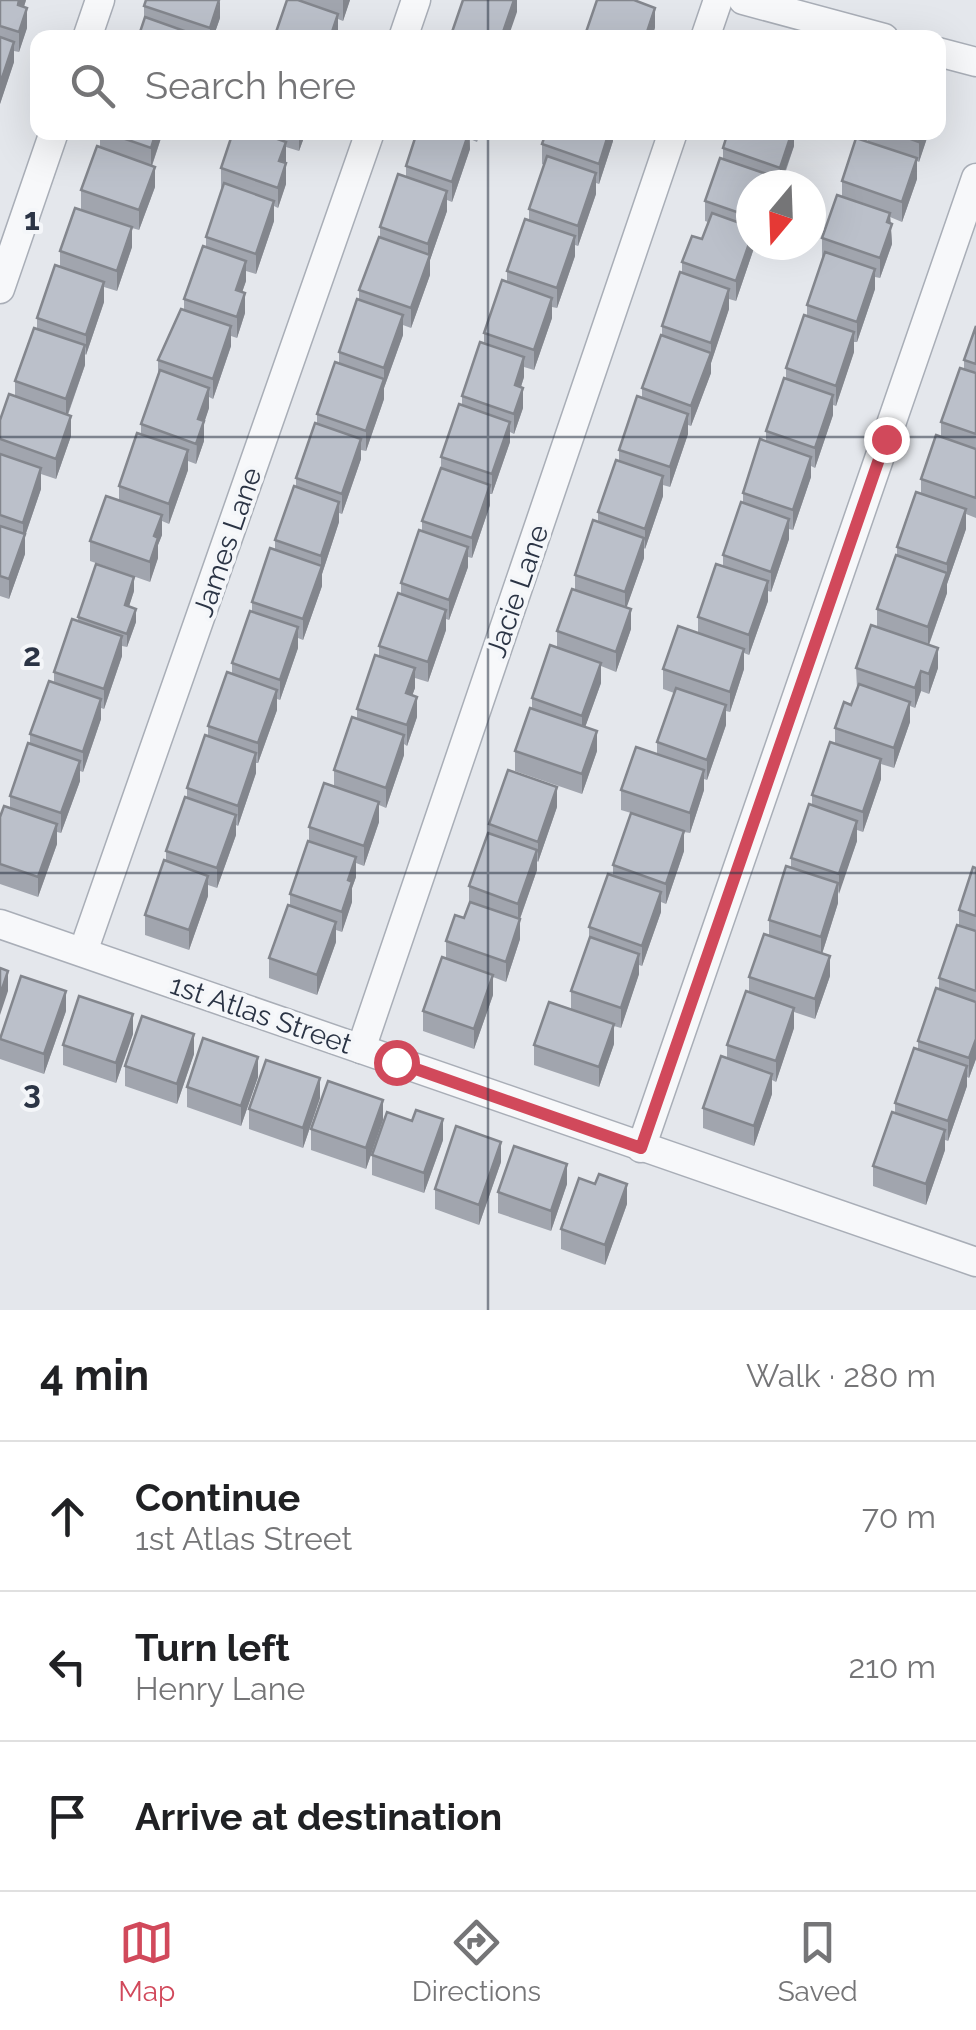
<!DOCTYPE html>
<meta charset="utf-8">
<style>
body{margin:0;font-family:Raleway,sans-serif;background:#f6f6f6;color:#202124}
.compass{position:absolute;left:736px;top:170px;width:90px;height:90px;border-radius:50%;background:#fff;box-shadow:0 10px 40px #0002;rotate:199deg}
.stop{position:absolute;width:30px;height:30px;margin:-22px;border:8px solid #d1495b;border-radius:50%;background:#fff}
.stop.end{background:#d1495b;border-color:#fff;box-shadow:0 2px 10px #0008}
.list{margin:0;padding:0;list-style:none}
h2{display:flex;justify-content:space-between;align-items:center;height:130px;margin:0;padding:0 40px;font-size:42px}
h2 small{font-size:32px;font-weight:400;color:#757577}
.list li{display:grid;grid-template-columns:65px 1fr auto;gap:30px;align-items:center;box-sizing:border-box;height:150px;padding:0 40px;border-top:2px solid #e0e0e0}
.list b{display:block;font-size:38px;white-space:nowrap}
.list p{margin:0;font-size:32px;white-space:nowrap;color:#757577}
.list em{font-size:32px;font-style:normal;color:#757577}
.icon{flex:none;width:55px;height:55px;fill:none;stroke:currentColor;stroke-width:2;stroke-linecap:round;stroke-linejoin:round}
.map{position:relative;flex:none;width:976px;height:1310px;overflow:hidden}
.search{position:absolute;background:#fff;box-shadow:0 10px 40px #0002;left:30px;right:30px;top:30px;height:110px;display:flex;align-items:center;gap:25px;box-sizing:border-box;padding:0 35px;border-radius:20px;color:#757577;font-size:38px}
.sheet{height:580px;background:#fff}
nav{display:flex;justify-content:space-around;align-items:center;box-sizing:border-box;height:140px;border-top:2px solid #e0e0e0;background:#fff;font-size:28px;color:#757577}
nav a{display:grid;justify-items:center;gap:5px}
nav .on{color:#d1495b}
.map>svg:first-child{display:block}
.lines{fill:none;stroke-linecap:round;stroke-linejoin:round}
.minor-casing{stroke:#a9aeb7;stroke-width:31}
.minor{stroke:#f7f8fa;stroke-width:28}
.wall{fill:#a1a5ae}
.shaded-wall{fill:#83868d}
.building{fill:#bbc0ca;stroke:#83868d;stroke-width:2.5}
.route{stroke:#d1495b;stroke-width:12}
.grid{fill:none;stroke:#2b3445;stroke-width:2.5;stroke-opacity:0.55}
.labels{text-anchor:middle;stroke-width:8;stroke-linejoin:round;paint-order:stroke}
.street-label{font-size:28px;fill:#2b3445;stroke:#f4f6f9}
.grid-label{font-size:32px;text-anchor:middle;font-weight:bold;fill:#2b3445;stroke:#f4f6f9;stroke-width:8;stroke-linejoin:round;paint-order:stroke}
</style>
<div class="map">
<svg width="976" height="1310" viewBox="0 0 976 1310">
<rect width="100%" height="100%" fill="#e4e7ec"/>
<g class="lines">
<defs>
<g id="minor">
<polyline points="743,0 884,38"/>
<polyline points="87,38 100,0"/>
<polyline points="403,38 416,0"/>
<polyline points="705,38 718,0"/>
<polyline points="938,52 976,62"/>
<polyline points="0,289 54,132"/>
<polyline points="0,924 976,1262"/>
<polyline points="83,952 370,132"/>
<polyline points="361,1049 673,132"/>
<polyline points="641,1148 976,178"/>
</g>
</defs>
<use href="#minor" class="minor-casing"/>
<use href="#minor" class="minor"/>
</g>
<g class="wall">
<polygon points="0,0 26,0 24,7 27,28 19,52 14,51 14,62 0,104"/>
<polygon points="287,0 350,0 343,21 338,19 338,34"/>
<polygon points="144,6 220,18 213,38 138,38 144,19"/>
<polygon points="100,132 163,132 152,166 155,187 139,230 132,228 132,247 117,291 104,287 104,302 86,355 85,354 85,365 68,415 71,436 56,479 41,474 41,489 25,536 25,554 9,599 0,596 0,420 15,397 15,381 37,329 37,318 60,267 60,251 81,210 81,190 100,147"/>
<polygon points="233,132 306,132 299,151 286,147 286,184 278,208 274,206 274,221 256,274 246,271 246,281 242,292 245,313 237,338 231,336 231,346 213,399 209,397 209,408 204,423 204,441 196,464 188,461 188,470 169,524 162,521 162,535 158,545 158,558 150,582 90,561 90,541 119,501 119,486 141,434 141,424 158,374 158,360 184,310 184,299 206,247 206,237 222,188 221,188 221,168"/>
<polygon points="417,132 481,132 477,142 470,139 470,149 452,202 447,200 447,211 430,260 430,275 411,328 403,325 403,335 384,388 384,399 366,451 361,450 361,459 342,514 339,513 339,522 322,574 322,586 303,640 298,638 298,648 280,700 277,699 277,710 258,763 256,763 256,773 238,826 236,825 236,835 217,888 208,885 208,896 189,950 145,935 145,915 166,861 166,851 187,798 187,788 208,736 208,726 232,674 232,663 252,612 252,602 275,550 275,540 296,488 296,478 317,424 317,414 339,363 339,352 359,300 359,290 380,237 380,227 406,177 406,166"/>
<polygon points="613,132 613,141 599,184 596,183 596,194 578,246 575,245 575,256 557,308 552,307 552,318 534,370 524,367 524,377 521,387 523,408 514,434 510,432 510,442 492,494 490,494 490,505 472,558 468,557 468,567 449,620 446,619 446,630 428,682 415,678 415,688 412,695 417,717 407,746 404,744 404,755 386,808 379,805 379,822 364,866 356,863 356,877 352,888 352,902 342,932 336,930 336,942 317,995 269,978 269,958 290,906 290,894 309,841 309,827 334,786 334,770 357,718 357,709 379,656 379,646 401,594 401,583 422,531 422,521 441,468 441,457 462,405 462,396 484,344 484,333 507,282 507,271 529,220 529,209 544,165 542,164 542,144"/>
<polygon points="794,132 794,146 783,180 787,185 751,185 751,245 754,245 754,248 736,301 729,299 729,309 711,363 711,373 691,426 688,425 688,434 670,487 663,485 663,496 645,549 644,548 644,558 626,608 631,629 616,672 601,666 601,683 585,727 597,751 582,794 515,771 515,751 532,709 532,698 557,648 557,631 575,590 575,575 598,522 598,512 619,460 619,450 642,398 642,388 662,335 662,326 682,273 682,262 702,239 708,222 705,221 705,201 723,159 723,148"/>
<polygon points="868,132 929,132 919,162 917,161 917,179 902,222 890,217 892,244 880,278 875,277 875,289 857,342 854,342 854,352 836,406 833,405 833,415 815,468 811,466 811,477 793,530 789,529 789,539 771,592 768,591 768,601 749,655 744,653 744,669 730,712 726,711 726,725 707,780 704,779 704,790 690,833 684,832 684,851 666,904 661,902 661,912 642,966 639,965 639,974 621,1028 614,1026 614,1044 599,1087 534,1065 534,1045 571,1009 571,991 589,939 589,927 613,876 613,865 631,813 621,810 621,790 657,754 657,742 674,693 663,689 663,669 698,633 698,617 723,566 723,555 743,503 743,493 766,441 766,431 786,379 786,368 807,316 807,305 823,259 822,258 822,238 842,196 842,181 868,141"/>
<polygon points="976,326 976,518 966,514 966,529 947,584 947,593 929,645 938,668 929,694 921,691 915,708 910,706 910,722 894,768 881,764 881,779 863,832 857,830 857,841 838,894 838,903 822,954 830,976 815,1019 794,1012 794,1028 776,1082 772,1080 772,1094 754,1146 703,1128 703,1108 727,1058 727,1045 749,992 749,977 769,935 769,920 791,868 791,858 812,805 812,795 835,743 835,728 851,705 857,688 856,668 877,627 877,609 897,555 897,547 921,494 921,479 941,437 941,422 964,369 964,360"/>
<polygon points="134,591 129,606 136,622 127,647 122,646 122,656 104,709 101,708 101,719 83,772 80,771 80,781 61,833 57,832 57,844 38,897 0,884 0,817 10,808 10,796 30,744 30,734 54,682 54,672 78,621 78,617"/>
<polygon points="557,807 538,862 537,861 537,870 520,919 520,939 506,982 493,977 493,995 474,1049 423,1031 423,1011 446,958 446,941 464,918 469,904 469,886 489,833 489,824"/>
<polygon points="976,868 976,1059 969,1078 967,1077 967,1086 948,1141 945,1140 945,1150 926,1205 873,1186 873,1166 895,1113 895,1103 918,1050 918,1041 939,989 939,978 959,925 959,910"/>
<polygon points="66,1011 44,1074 0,1059 0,1037"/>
<polygon points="133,1034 116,1083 63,1065 63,1045"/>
<polygon points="194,1054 177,1104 125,1086 125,1066"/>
<polygon points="258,1077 241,1126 187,1107 187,1087"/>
<polygon points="320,1098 303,1148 249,1129 249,1109"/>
<polygon points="383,1120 366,1169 311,1150 311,1129"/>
<polygon points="443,1140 424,1193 372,1175 372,1155"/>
<polygon points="501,1162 479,1225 435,1209 435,1189"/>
<polygon points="567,1184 551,1231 498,1213 498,1192"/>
<polygon points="627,1204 605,1265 561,1249 561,1229"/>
</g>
<g class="shaded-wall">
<polygon points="19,0 26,0 18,25 18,5"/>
<polygon points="220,0 220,18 213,38 210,38 210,28"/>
<polygon points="343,0 350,0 343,21"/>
<polygon points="514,0 517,0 517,12 508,38 501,38"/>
<polygon points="27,8 27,28 19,52 19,32"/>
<polygon points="655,8 655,28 652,38 645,38"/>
<polygon points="338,14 338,34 337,38 330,38"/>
<polygon points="14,42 14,62 0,104 0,84"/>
<polygon points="156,132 163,132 151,168 151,148"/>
<polygon points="299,132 306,132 299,151"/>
<polygon points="469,132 470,149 452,202 452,182"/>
<polygon points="609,132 613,132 613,141 599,184 599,164"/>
<polygon points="792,132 794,132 794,146 780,185 780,168"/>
<polygon points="922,132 929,132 919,162 919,142"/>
<polygon points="286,142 286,162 279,181 279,161"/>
<polygon points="917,158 917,179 902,222 902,202"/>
<polygon points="286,163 286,184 278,208 278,188"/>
<polygon points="155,167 155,187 139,230 139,210"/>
<polygon points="596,173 596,194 578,246 578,226"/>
<polygon points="447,191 447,211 430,260 430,275 411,328 411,308 428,259 428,244"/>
<polygon points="274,201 274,221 256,274 256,254"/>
<polygon points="890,213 892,244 880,278 880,258"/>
<polygon points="132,227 132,247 117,291 117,271"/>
<polygon points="575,236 575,256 557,308 557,288"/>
<polygon points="751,238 751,245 754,245 754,248 736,301 736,281"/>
<polygon points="246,261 246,281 236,310 236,290"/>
<polygon points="875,269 875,289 857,342 857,322"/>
<polygon points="104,282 104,302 86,355 86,335"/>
<polygon points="729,289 729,309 711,363 711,343"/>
<polygon points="245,293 245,313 237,338 237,317"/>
<polygon points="552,298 552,318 534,370 534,350"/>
<polygon points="403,315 403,335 384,388 384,368"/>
<polygon points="231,326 231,346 213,399 213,379"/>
<polygon points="854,332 854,352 836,406 836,386"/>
<polygon points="85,345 85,365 66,419 66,399"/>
<polygon points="711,353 711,373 691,426 691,406"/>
<polygon points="524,357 524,377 515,405 515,385"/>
<polygon points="384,379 384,399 366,451 366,431"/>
<polygon points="209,388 209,408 204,423 204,441 196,464 198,419"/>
<polygon points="523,388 523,408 514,434 514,414"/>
<polygon points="833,395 833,415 815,468 815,448"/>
<polygon points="688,414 688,434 670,487 670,467"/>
<polygon points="71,416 71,436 56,479 56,459"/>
<polygon points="510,422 510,442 492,494 492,474"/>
<polygon points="361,439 361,459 342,514 342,494"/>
<polygon points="188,450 188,470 169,524 169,504"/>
<polygon points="811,457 811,477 793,530 793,510"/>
<polygon points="41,468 41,489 25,536 25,554 9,599 9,579 23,541 23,523"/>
<polygon points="663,476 663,496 645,549 645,529"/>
<polygon points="490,485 490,505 472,558 472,538"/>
<polygon points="339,502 339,522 322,574 322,586 303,640 303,619 321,568 321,556"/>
<polygon points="966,509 966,529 947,584 947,564"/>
<polygon points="162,515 162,535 158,545 158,558 150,582 150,562 154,536"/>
<polygon points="789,519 789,539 771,592 771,572"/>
<polygon points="644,538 644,558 625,612 625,592"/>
<polygon points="468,547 468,567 449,620 449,600"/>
<polygon points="947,573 947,593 928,647 928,627"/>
<polygon points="134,577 134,591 125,619 125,605"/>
<polygon points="768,581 768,601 749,655 749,635"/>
<polygon points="136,609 136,622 127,647 127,634"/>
<polygon points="631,609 631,629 616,672 616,652"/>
<polygon points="446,610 446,630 428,682 428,662"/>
<polygon points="298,627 298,648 280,700 280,680"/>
<polygon points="122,636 122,656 104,709 104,689"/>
<polygon points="938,648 938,668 929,694 929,674"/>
<polygon points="744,649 744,669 730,712 730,692"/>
<polygon points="601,663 601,683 582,736 582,716"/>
<polygon points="415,668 415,688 406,713 406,693"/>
<polygon points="921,671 921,691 915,708 915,688"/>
<polygon points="277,690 277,710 258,763 258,743"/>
<polygon points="417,697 417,717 407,746 407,725"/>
<polygon points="101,699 101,719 83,772 83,752"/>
<polygon points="910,702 910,722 894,768 894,748"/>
<polygon points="726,705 726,725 707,780 707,760"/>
<polygon points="597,731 597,751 582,794 582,774"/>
<polygon points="404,735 404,755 386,808 386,788"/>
<polygon points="256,753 256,773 238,826 238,806"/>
<polygon points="881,759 881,779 863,832 863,812"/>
<polygon points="80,761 80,781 61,833 61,813"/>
<polygon points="704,770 704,790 690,833 690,813"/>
<polygon points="557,787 557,807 538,862 538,842"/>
<polygon points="379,802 379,822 364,866 364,846"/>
<polygon points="236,815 236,835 217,888 217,868"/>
<polygon points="857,821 857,841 839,894 839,874"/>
<polygon points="57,824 57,844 38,897 38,877"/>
<polygon points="684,831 684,851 666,904 666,884"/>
<polygon points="537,850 537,870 518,924 518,904"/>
<polygon points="356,857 356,877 352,888 352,902 342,932 342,912 348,880"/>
<polygon points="208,876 208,896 189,950 189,930"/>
<polygon points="838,883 838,903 821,957 821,937"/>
<polygon points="661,892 661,912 642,966 642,946"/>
<polygon points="520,919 520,939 506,982 506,962"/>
<polygon points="336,922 336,942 317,995 317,975"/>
<polygon points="639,954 639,974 621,1028 621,1008"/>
<polygon points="830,956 830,976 815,1019 815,999"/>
<polygon points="8,971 8,991 0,1015 0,995"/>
<polygon points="493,975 493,995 474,1049 474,1029"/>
<polygon points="66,991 66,1011 44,1074 44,1054"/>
<polygon points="794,1008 794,1028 776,1082 776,1061"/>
<polygon points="133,1014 133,1034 116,1083 116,1063"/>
<polygon points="614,1024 614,1044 599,1087 599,1067"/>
<polygon points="194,1034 194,1054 177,1104 177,1084"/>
<polygon points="976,1039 976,1059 969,1078 969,1058"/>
<polygon points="258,1057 258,1077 241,1126 241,1106"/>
<polygon points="967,1066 967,1086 948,1141 948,1121"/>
<polygon points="772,1074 772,1094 754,1146 754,1126"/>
<polygon points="320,1078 320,1098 303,1148 303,1128"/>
<polygon points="383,1100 383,1120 366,1169 366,1148"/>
<polygon points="443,1119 443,1140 424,1193 424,1173"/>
<polygon points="945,1130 945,1150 926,1205 926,1184"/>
<polygon points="501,1142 501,1162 479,1225 479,1205"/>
<polygon points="567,1164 567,1184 551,1231 551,1211"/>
<polygon points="627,1184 627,1204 605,1265 605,1245"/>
</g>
<g class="building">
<polygon points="0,0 19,0 18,5 27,8 19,32 0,26"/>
<polygon points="146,0 219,0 210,28 144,6"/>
<polygon points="287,0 298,0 338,14 330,38 274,38"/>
<polygon points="463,0 514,0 501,38 459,38 451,35"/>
<polygon points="597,0 634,0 655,8 645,38 584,38"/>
<polygon points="145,17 193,34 192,38 138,38"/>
<polygon points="0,37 14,42 0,84"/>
<polygon points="105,132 156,132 151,148"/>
<polygon points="233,132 258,132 286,142 279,161 286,163 278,188 221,168"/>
<polygon points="417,132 469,132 452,182 406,166"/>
<polygon points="546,132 609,132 599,164 542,144"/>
<polygon points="728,132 792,132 780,168 723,148"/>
<polygon points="892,132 922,132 919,142"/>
<polygon points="856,138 917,158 902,202 842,181"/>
<polygon points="97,146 155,167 139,210 81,190"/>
<polygon points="547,156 596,173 578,226 529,209"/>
<polygon points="720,158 787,181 786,185 751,185 751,217 705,201"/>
<polygon points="398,174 447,191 428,244 380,227"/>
<polygon points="224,183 274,201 256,254 206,237"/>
<polygon points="837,195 890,213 887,222 892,224 880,258 822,238"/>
<polygon points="75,208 132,227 117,271 60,251"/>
<polygon points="712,213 751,227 751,238 736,281 682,262 692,236 702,239"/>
<polygon points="525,219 575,236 557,288 507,271"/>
<polygon points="379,237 430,255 411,308 359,290"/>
<polygon points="203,246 246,261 236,290 245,293 237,317 184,299"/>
<polygon points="825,252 875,269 857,322 807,305"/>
<polygon points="55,265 104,282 86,335 37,318"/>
<polygon points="680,272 729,289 711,343 662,326"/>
<polygon points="502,280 552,298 534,350 484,333"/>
<polygon points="357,299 403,315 384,368 339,352"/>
<polygon points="181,309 231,326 213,379 158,360"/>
<polygon points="804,315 854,332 836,386 786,368"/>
<polygon points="976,326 976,364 964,360"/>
<polygon points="34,328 85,345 66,399 15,381"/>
<polygon points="661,335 711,353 691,406 642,388"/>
<polygon points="480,342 524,357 515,385 523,388 514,414 462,396"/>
<polygon points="335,362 384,379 366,431 317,414"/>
<polygon points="960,368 976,373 976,434 941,422"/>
<polygon points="160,370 209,388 198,419 204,421 196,444 141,424"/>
<polygon points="784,378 833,395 815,448 766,431"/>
<polygon points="9,394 71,416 56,459 0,439 0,420"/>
<polygon points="637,396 688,414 670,467 619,450"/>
<polygon points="459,404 510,422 492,474 441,457"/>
<polygon points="315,423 361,439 342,494 296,478"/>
<polygon points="137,433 188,450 169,504 119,486"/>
<polygon points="936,435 976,449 976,498 921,479"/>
<polygon points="760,439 811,457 793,510 743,493"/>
<polygon points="0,454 41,468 23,523 0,515"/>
<polygon points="616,460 663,476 645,529 598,512"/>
<polygon points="441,468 490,485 472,538 422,521"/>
<polygon points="294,486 339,502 321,556 275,540"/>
<polygon points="916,492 966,509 947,564 897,547"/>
<polygon points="106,496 162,515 154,536 158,538 150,562 90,541"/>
<polygon points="741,502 789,519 771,572 723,555"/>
<polygon points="593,520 644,538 625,592 575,575"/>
<polygon points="0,526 25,534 9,579 0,576"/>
<polygon points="419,530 468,547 449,600 401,583"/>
<polygon points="270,548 322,566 303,619 252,602"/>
<polygon points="896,555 947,573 928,627 877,609"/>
<polygon points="96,564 134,577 125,605 136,609 127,634 78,617"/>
<polygon points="716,564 768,581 749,635 698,617"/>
<polygon points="572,589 631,609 616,652 557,631"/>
<polygon points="398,593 446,610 428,662 379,646"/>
<polygon points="250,611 298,627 280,680 232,663"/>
<polygon points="72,619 122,636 104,689 54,672"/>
<polygon points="871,625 938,648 929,674 921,671 915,688 856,668"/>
<polygon points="678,626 744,649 730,692 663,669"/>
<polygon points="550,645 601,663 582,716 532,698"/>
<polygon points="375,655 415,668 406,693 417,697 407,725 357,709"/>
<polygon points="227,672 277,690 258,743 208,726"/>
<polygon points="49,681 101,699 83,752 30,734"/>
<polygon points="859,684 910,702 894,748 835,728 844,702 851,705"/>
<polygon points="676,688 726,705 707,760 657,742"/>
<polygon points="530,708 597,731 582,774 515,751"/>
<polygon points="352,717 404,735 386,788 334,770"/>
<polygon points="205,735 256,753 238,806 187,788"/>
<polygon points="830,742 881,759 863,812 812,795"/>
<polygon points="28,743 80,761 61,813 10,796"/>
<polygon points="636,747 704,770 690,813 621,790"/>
<polygon points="508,770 557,787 538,842 489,824"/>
<polygon points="324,783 379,802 364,846 309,827"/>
<polygon points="185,797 236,815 217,868 166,851"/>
<polygon points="809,804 857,821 839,874 791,858"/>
<polygon points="4,806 57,824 38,877 0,864 0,817"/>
<polygon points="631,813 684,831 666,884 613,865"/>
<polygon points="488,833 537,850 518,904 469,886"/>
<polygon points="308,841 356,857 348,880 352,882 342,912 290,894"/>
<polygon points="164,860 208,876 189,930 145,915"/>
<polygon points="786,866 838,883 821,937 769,920"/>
<polygon points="973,867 976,868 976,916 959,910"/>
<polygon points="608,874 661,892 642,946 589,927"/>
<polygon points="470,902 520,919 506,962 446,941 455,915 464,918"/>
<polygon points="288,905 336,922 317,975 269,958"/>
<polygon points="957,925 976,931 976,991 939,978"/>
<polygon points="764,934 830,956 815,999 749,977"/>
<polygon points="590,937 639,954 621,1008 571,991"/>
<polygon points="442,957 493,975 474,1029 423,1011"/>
<polygon points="0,968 8,971 0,995"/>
<polygon points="21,976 66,991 44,1054 0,1039"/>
<polygon points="936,988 976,1002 976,1039 969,1058 918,1041"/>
<polygon points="746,991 794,1008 776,1061 727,1045"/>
<polygon points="79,996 133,1014 116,1063 63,1045"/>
<polygon points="549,1002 614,1024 599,1067 534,1045"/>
<polygon points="142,1016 194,1034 177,1084 125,1066"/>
<polygon points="203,1038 258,1057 241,1106 187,1087"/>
<polygon points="914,1048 967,1066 948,1121 895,1103"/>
<polygon points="721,1056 772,1074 754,1126 703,1108"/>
<polygon points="266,1060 320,1078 303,1128 249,1109"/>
<polygon points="328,1081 383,1100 366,1148 311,1129"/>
<polygon points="416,1110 443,1119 424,1173 372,1155 387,1112 412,1121"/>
<polygon points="892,1112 945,1130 926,1184 873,1166"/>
<polygon points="456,1126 501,1142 479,1205 435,1189"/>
<polygon points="514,1146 567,1164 551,1211 498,1192"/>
<polygon points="599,1174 627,1184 605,1245 561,1229 579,1178 595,1184"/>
</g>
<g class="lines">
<polyline class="route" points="396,1062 641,1148 886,439"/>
</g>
<path class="grid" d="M488,0V38M488,132V1310M0,437H976M0,873H976"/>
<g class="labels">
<g class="street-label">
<text transform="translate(227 542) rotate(-71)" y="10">James Lane</text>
<text transform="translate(517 591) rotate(-71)" y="10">Jacie Lane</text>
<text transform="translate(261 1014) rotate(19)" y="10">1st Atlas Street</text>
</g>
</g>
<g class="grid-label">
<text x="32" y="230">1</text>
<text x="32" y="666">2</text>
<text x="32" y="1103">3</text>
</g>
</svg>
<svg class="compass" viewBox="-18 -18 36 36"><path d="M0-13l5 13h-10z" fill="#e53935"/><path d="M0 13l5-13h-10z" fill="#757577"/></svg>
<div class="stop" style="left:396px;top:1062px"></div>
<div class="stop end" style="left:886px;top:439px"></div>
<div class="search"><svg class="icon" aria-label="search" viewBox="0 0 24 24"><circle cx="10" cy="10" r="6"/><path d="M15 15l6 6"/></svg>Search here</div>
</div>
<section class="sheet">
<h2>4 min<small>Walk · 280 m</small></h2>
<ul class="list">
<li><svg class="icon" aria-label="ahead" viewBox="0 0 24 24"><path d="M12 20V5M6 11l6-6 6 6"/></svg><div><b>Continue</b><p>1st Atlas Street</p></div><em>70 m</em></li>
<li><svg class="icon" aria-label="left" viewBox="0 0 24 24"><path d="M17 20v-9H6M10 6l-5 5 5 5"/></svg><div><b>Turn left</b><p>Henry Lane</p></div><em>210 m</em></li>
<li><svg class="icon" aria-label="arrive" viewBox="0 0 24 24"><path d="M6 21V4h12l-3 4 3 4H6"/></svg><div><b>Arrive at destination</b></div></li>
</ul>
</section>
<nav>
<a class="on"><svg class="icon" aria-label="map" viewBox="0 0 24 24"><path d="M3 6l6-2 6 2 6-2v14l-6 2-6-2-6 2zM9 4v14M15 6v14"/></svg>Map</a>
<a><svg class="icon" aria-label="directions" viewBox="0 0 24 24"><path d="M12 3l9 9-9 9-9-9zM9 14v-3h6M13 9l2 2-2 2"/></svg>Directions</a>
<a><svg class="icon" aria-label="saved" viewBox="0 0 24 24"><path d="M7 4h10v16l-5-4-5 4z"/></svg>Saved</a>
</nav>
